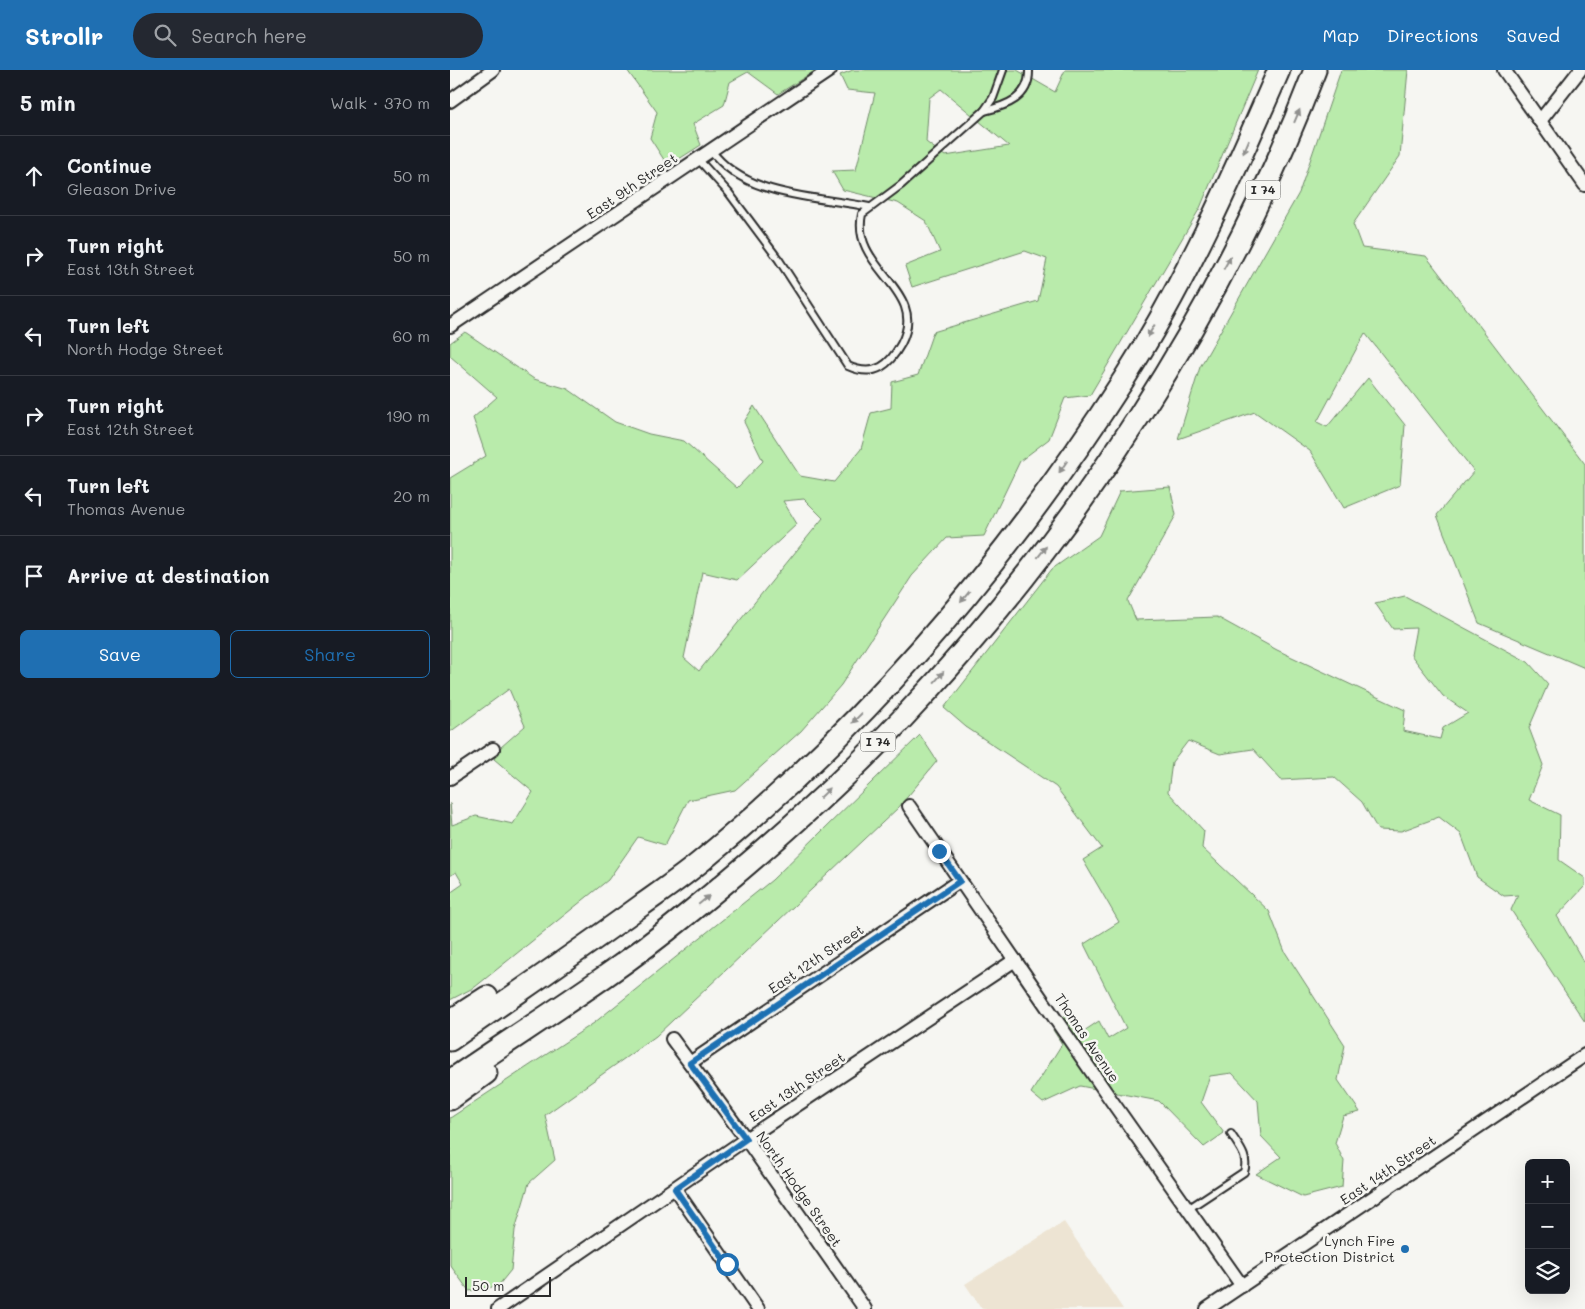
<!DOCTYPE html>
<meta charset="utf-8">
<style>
body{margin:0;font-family:Mali,sans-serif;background:#242831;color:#f1f3f6}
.controls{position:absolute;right:15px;bottom:15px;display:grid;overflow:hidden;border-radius:8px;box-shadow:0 5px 20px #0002}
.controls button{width:45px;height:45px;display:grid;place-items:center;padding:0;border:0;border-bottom:1px solid #363941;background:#171b24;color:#f1f3f6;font:25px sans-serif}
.scale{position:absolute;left:15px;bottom:12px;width:86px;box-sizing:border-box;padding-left:5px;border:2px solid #2b2b2b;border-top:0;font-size:14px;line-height:18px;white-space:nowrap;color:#2b2b2b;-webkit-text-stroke:4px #f6f6f2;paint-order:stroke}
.stop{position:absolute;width:15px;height:15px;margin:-11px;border:4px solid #1f6fb2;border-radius:50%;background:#fff}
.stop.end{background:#1f6fb2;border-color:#fff;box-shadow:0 1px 5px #0008}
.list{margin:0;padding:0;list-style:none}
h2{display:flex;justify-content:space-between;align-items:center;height:65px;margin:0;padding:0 20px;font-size:21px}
h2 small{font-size:16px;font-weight:400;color:#9ea1a6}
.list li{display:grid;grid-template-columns:32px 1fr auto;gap:15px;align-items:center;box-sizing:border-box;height:80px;padding:0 20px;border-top:1px solid #363941}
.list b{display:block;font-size:19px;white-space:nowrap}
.list p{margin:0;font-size:16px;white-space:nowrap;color:#9ea1a6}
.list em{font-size:16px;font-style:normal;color:#9ea1a6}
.actions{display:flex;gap:10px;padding:15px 20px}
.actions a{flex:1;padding:11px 0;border:1px solid #1f6fb2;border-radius:8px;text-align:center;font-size:18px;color:#1f6fb2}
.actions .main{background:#1f6fb2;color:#fff}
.icon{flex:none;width:28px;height:28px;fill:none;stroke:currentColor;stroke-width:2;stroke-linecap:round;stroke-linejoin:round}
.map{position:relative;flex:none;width:1135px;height:1239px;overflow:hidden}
header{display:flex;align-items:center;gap:30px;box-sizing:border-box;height:70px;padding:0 25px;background:#1f6fb2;color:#fff}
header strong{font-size:24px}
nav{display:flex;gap:28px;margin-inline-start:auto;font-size:18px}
.search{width:350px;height:45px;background:#242831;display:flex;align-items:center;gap:12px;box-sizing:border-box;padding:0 18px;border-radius:28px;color:#9ea1a6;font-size:19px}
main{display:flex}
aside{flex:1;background:#171b24}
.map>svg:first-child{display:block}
.built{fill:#ede4d3}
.green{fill:#b9ebab;stroke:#728b6b;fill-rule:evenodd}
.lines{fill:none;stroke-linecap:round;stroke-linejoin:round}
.lane-casing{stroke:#2b2b2b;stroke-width:10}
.street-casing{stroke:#2b2b2b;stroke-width:16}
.highway-casing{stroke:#2b2b2b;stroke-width:25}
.lane{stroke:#f6f6f2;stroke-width:6}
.street{stroke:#f6f6f2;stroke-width:12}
.highway{stroke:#f6f6f2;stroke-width:21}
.oneway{fill:#90908e}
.route{stroke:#1f6fb2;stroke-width:6}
.poi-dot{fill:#1f6fb2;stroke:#f6f6f2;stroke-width:2}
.labels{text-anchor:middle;stroke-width:5;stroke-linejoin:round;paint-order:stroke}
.shield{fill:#f6f6f2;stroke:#686867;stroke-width:1}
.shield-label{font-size:12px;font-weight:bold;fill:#2b2b2b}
.street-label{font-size:14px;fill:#2b2b2b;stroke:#f6f6f2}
.poi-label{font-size:14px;fill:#2b2b2b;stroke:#f6f6f2;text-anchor:end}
</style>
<header>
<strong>Strollr</strong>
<div class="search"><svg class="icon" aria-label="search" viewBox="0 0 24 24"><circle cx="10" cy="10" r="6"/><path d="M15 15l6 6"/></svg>Search here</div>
<nav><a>Map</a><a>Directions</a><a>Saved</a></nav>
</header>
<main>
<aside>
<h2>5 min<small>Walk · 370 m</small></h2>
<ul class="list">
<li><svg class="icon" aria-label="ahead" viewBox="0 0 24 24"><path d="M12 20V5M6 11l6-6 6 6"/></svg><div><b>Continue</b><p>Gleason Drive</p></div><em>50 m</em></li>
<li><svg class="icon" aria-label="right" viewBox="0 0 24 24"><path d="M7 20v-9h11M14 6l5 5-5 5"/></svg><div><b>Turn right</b><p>East 13th Street</p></div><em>50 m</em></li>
<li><svg class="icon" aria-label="left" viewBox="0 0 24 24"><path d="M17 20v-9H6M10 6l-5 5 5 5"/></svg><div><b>Turn left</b><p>North Hodge Street</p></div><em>60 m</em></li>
<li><svg class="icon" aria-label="right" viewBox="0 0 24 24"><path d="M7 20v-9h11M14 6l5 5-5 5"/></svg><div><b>Turn right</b><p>East 12th Street</p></div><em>190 m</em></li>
<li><svg class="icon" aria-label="left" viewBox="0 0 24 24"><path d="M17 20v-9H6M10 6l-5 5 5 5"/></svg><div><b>Turn left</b><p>Thomas Avenue</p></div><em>20 m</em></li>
<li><svg class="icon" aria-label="arrive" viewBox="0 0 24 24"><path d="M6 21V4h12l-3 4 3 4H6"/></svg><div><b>Arrive at destination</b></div></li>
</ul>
<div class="actions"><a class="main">Save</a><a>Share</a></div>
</aside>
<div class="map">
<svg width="1135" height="1239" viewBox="0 0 1135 1239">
<rect width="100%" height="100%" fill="#f6f6f2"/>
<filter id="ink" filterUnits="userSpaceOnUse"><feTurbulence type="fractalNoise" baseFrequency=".02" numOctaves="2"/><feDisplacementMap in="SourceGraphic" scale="10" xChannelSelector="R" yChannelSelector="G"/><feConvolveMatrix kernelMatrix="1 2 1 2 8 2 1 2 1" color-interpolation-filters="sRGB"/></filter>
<g filter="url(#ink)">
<polygon class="built" points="614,1152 673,1239 532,1239 515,1214"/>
<g class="green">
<polygon points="177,0 366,0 328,24 298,2 280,12 274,35 243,54 251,75 218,96 200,68 207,42"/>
<path d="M403,0H567L605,22L615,0H808L750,138L640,325L615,328L599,369L570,391L534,466L497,468L462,506L391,615L351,661L285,720L238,730L215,775L188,767L158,810L25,917L0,930V823L13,814L6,802L0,806V733L2,755L26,746L63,754L83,722L44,689L51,677L75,656L59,619L0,662V408L36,386L23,348L47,327L0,286V273L15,262L84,309L118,319L165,352L199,364L234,371L287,418L313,391L294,352L304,336L350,406L384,412L411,379L421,343L441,338L442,312L468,305L483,262L588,231L597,189L575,181L462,217L455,196L490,182L476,151L448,133L393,120L382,101L406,100L425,23L397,20L390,5ZM491,19L559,76L495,86L476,72L479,28ZM354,429L373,448L249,601L234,588L252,502L287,510L347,454L333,431Z"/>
<polygon points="891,0 958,0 950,86 903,154 912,178 976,186 1135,394 1135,598 1029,553 987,445 1024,401 915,263 867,352 877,357 918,308 955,355 950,415 894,438 860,381 805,342 728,369 750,297 849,123"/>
<polygon points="720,417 726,445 678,531 686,550 767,547 827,580 955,640 953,661 990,669 993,658 1018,643 993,626 961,585 966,558 943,559 925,533 955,526 1078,592 1098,614 1079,658 1093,695 1079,730 1110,745 1109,790 1135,808 1135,816 1107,846 1135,894 1135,952 1061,840 1068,825 1054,826 1027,807 1011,764 989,747 951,761 928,760 912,732 884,707 831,710 803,679 770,684 738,671 722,692 718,722 754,761 752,778 819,841 835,882 895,975 888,1010 910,1042 893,1046 885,1073 894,1091 892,1117 853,1127 806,1104 831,1087 811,1066 808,1031 782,1003 760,1006 751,1032 774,1063 754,1077 709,1031 630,1016 593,1033 581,1023 612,974 603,960 615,945 628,965 649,951 658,969 676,958 634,874 669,852 633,790 652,778 606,717 516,657 494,638 602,499 649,466 670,421"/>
<polygon points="470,665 487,691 449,737 206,966 95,1045 105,1090 79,1113 65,1160 61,1200 48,1216 19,1221 0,1195 0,1048 144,953 322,810"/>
</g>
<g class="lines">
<defs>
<g id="lane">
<path d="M534,41C556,36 580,28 579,0"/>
<path d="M261,80C295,128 367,126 419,137"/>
<path d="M248,89L279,123L329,190L398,296C409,301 420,303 431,297C440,292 446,283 451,274C480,219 400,200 412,144L451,115L534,41L543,28L553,0"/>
<path d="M738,1139L794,1102C799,1087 789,1077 781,1064"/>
</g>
<g id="street">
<polyline points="1054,0 1135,115"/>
<polyline points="0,31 43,0"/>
<polyline points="1090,51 1130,0"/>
<polyline points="0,256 380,0"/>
<polyline points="0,708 43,679"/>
<polyline points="459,736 661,1030 792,1216"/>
<polyline points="222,969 296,1069 415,1239"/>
<polyline points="240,993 509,811"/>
<polyline points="225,1119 308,1239"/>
<polyline points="48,1239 296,1069 565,890"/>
<polyline points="757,1239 1135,985"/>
</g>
<g id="highway">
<polyline points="0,951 37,927"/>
<path d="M0,970C64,925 129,881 192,835C213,820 235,805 255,788C419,653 559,488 674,309C736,212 783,106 829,0"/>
<path d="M0,1011C78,957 161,907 234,847C309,786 384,721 451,650C627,464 773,240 865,0"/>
<polyline points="0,1029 36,1003"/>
</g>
</defs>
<use href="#lane" class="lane-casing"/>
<use href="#street" class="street-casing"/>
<use href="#highway" class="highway-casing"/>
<use href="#lane" class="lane"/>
<use href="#street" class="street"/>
<use href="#highway" class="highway"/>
</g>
<defs><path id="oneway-solid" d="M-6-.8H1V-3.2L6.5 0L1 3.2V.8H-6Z" transform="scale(1.25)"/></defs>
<g class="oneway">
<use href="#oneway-solid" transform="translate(847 46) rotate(-67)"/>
<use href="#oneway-solid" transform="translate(796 77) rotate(113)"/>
<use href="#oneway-solid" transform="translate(777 193) rotate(-61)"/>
<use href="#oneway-solid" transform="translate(701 261) rotate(120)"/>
<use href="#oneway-solid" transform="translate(613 397) rotate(124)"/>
<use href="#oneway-solid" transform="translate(592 482) rotate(-52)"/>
<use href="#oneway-solid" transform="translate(515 527) rotate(129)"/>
<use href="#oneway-solid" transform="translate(489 607) rotate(-49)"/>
<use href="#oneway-solid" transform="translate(407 648) rotate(135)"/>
<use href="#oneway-solid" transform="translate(375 723) rotate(-44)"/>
<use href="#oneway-solid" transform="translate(254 830) rotate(-40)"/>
</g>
</g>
<g class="lines" filter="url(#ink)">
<polyline class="route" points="277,1194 225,1119 296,1069 240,993 510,811 489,781"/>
</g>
<circle class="poi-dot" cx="955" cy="1179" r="5"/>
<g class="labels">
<g class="shield">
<rect x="795.5" y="110.5" width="35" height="19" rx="4"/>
<rect x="410.5" y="662.5" width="35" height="19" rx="4"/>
</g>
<g class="shield-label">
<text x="813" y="124">I 74</text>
<text x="428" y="676">I 74</text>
</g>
<g class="street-label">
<text transform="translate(182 116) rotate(-34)" y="5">East 9th Street</text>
<text transform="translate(366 889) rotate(-34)" y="5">East 12th Street</text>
<text transform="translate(637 968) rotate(56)" y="5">Thomas Avenue</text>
<text transform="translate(347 1017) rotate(-34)" y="5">East 13th Street</text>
<text transform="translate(938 1100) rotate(-34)" y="5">East 14th Street</text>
<text transform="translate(349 1119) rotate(55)" y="5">North Hodge Street</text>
</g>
<g class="poi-label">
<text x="945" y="1176">Lynch Fire<tspan x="945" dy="16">Protection District</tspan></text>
</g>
</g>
</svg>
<div class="controls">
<button>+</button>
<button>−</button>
<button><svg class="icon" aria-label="layers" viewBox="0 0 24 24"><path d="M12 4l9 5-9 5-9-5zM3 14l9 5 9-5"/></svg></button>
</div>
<div class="scale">50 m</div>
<div class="stop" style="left:277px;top:1194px"></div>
<div class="stop end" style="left:489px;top:781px"></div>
</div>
</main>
